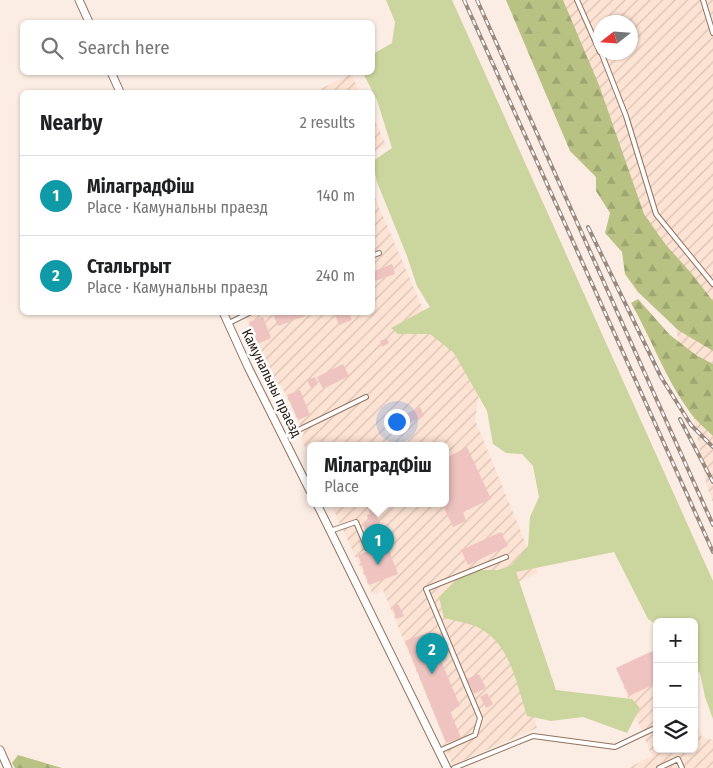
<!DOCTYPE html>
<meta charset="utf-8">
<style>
body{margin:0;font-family:"Fira Sans Condensed",sans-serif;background:#f6f6f6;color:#202124}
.controls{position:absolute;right:15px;bottom:15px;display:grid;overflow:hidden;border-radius:8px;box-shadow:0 1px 4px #0004}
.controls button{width:45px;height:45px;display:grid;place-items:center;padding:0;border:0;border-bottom:1px solid #e0e0e0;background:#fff;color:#202124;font:25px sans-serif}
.compass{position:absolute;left:593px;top:15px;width:45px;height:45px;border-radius:50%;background:#fff;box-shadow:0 1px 4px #0004;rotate:253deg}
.you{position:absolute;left:396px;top:421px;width:18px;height:18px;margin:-12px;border:4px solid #fff;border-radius:50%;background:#1a73e8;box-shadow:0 0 0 8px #1a73e833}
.badge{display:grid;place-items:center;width:32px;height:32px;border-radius:50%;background:#ea580c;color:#fff;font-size:16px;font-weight:700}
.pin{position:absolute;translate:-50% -41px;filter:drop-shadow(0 1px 2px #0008)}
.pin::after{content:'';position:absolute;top:26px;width:18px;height:15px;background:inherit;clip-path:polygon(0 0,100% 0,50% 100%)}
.popup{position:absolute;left:307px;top:442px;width:142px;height:65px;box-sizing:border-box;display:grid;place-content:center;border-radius:8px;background:#fff;filter:drop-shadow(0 1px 4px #0005);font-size:16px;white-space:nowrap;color:#757577}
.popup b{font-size:19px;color:#202124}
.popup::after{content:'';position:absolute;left:50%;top:100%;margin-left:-10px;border:10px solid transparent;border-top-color:#fff}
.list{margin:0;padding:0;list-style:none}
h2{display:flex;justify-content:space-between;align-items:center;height:65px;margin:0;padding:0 20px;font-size:21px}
h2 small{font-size:16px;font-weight:400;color:#757577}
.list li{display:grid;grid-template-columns:32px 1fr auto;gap:15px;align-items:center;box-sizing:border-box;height:80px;padding:0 20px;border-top:1px solid #e0e0e0}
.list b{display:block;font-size:19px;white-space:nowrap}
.list p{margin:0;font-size:16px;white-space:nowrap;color:#757577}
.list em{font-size:16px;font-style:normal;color:#757577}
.icon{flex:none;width:28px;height:28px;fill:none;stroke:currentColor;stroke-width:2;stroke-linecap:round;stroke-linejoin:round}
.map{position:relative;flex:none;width:713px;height:768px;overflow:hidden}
.search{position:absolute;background:#fff;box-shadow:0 1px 4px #0004;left:20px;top:20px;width:355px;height:55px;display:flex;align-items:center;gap:12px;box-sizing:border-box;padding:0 18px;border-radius:8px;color:#757577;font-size:19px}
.panel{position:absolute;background:#fff;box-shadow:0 1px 4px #0004;left:20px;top:90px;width:355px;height:225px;border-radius:8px}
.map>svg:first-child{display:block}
.industrial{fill:url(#industrial-furrows);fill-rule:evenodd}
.grass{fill:#cbd59e}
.forest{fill:url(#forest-firs)}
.building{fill:#efc4c0}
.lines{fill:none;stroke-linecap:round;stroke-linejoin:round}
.service-casing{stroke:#92735e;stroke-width:6}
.minor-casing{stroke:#92735e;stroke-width:9}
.service{stroke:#fff;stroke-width:4}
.minor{stroke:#fff;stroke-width:7}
.rail-casing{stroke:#988a81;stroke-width:4}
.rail{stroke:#fefefe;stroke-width:2;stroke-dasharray:5.5;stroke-linecap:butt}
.labels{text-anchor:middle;stroke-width:5;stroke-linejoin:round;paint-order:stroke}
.street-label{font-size:14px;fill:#2e2119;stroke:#fefefe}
</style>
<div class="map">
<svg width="713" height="768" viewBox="0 0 713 768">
<defs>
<pattern id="industrial-furrows" width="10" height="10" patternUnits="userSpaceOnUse" patternTransform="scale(1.25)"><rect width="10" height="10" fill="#fde3d3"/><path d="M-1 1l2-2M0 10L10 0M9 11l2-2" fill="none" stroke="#d9c2b5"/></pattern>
<pattern id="forest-firs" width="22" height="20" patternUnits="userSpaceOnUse" patternTransform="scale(1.25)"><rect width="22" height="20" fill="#b8c283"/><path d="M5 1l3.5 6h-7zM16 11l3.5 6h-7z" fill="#9ea671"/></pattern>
</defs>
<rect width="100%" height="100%" fill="#fcede4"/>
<g class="industrial">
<path d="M550,0H713V502L707,487L662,257ZM600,22H630V52H600Z"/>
<polygon points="351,74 360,92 314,92"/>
<polygon points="373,117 386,145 373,152 372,152"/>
<polygon points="373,193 425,314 480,386 475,420 538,573 498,591 537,728 453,765 443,744 446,743 383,590 373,595 331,504 446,504 446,446 310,446 310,460 301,438 304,433 302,429 281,385 273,383 244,313 372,312"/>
<polygon points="657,649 657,749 694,749 694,717 702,737 713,740 713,768 628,768 652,756 616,668"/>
</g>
<path class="grass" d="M386,0H452L713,581V719L705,697L700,673L694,666V622H657V625L648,619L614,552L516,572L556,690L632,699L640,708L627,733L583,717L551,721L527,716C517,686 511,646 481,629C471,623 455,621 444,618L439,597L466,570H498L512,565L528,546L530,517L539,497L533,466L522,454L506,453L493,444L487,411L454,353L430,334H398L391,328L430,307L417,286L407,256L377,182L373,164V161L392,148L377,100L363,73L372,72L373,54L392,43L395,22Z"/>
<g class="forest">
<polygon points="506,0 563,0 599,85 644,214 666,245 692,274 713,301 713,351 678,330 638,292 625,274 622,252 605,233 610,213 596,191 596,177 570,151"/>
<path d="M638,299L670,335L696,355L713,364V436C705,428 695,420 689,411C665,378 651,338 631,303Z"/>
<polygon points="18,755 62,768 15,768 12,763"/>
</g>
<g class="building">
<polygon points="392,264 395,274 372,282 372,272"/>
<polygon points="272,312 313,312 313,313 278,326"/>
<polygon points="334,312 349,312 352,320 339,325"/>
<polygon points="263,317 271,338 257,344 249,322"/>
<polygon points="387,338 389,343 382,347 380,341"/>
<polygon points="343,364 349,376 323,389 317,377"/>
<polygon points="315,377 318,384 311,388 307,380"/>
<polygon points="300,390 310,415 298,420 287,395"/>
<polygon points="420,407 424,416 404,426 400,417"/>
<polygon points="467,447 491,499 463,512 466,521 453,527 442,504 446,504 446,458"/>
<polygon points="374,508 382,528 366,534 363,523 369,521 367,515 370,514 368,510"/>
<polygon points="501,532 508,546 468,565 461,550"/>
<polygon points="383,534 398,574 369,585 358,555 372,549 369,540"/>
<polygon points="398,604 404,616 397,619 392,607"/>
<polygon points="429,632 460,706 450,711 461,738 446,743 405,641"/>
<polygon points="657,649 657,669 654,670 657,677 657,683 629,696 616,668"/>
<polygon points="479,674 486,688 474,694 467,679"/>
<polygon points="487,693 493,704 486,708 480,697"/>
</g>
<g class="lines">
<defs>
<g id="service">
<polyline points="577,0 600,52"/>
<polyline points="703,0 713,33"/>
<polyline points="601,52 626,116 656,214 713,284"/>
<polyline points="372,256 379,253"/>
<polyline points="229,323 251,312"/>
<polyline points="284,437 366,397"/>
<polyline points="330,531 356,522 367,548"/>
<polyline points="439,751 475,735 480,718 426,589 506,557"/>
<polyline points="454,768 533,736 615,747 655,728"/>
<polyline points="659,768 678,759 682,768"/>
</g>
<g id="minor">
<polyline points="79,0 89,22"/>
<polyline points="111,72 120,92"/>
<polyline points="223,312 248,367 310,491"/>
<polyline points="317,504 447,768"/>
<polyline points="0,750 8,768"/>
</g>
</defs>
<use href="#service" class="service-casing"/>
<use href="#minor" class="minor-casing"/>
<use href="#service" class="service"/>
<use href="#minor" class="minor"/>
<defs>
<g id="rail">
<polyline points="464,0 713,552"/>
<polyline points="477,0 713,525"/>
<polyline points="588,227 661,377 691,425 713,447"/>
<polyline points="680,419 713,482"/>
</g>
</defs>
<use href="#rail" class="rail-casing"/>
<use href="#rail" class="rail"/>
</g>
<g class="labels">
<g class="street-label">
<text transform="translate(272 383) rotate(64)" y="5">Камунальны праезд</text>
</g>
</g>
</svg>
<div class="controls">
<button>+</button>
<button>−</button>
<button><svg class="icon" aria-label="layers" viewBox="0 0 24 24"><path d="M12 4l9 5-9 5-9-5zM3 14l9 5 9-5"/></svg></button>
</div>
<svg class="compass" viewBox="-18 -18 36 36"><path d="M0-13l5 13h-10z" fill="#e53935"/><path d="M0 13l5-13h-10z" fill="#757577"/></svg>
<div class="you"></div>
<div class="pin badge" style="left:378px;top:565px;background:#0f9aa8">1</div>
<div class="popup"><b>МілаградФіш</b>Place</div>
<div class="pin badge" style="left:432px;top:674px;background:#0f9aa8">2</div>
<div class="search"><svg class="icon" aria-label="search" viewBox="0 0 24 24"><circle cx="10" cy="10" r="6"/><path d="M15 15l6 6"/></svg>Search here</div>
<section class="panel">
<h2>Nearby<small>2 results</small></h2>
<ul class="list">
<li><span class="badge" style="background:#0f9aa8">1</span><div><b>МілаградФіш</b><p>Place · Камунальны праезд</p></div><em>140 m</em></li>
<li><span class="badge" style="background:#0f9aa8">2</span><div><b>Стальгрыт</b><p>Place · Камунальны праезд</p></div><em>240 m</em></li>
</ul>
</section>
</div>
